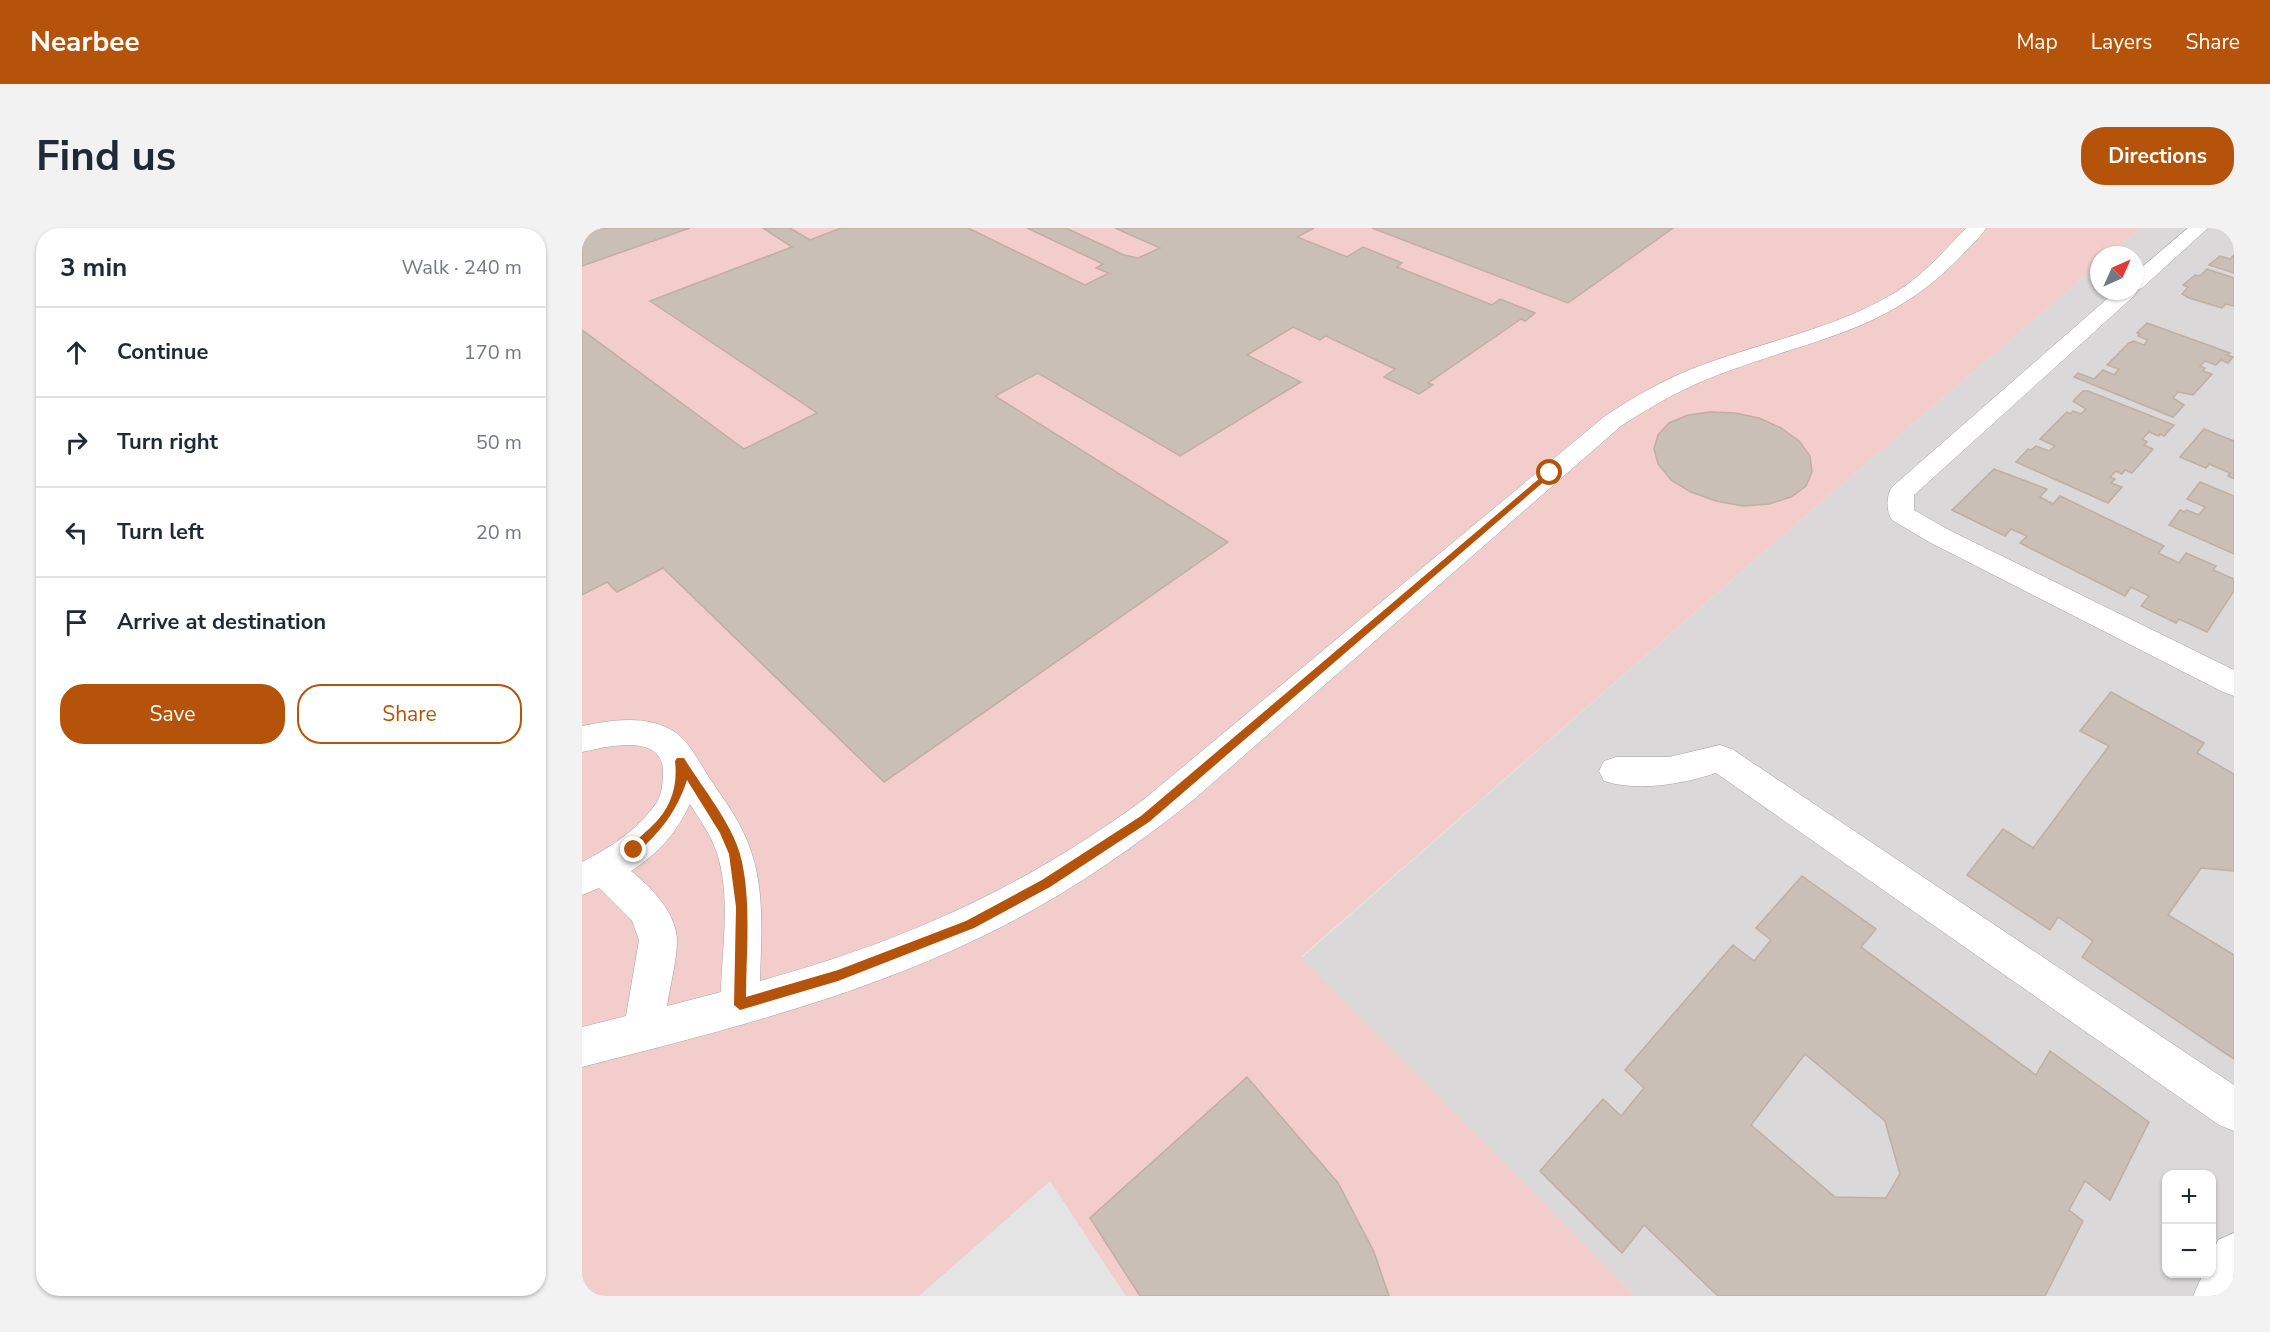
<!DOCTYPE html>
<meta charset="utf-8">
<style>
body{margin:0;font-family:"Nunito Sans",sans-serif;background:#f2f2f3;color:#1f2937}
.controls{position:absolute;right:18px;bottom:18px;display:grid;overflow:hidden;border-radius:12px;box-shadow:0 2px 4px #0004}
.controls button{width:54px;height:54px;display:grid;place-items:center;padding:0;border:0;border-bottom:2px solid #e0e1e3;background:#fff;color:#1f2937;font:30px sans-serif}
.compass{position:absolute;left:1508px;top:18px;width:54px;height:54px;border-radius:50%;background:#fff;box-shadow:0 2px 4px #0004;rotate:45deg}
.stop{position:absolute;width:18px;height:18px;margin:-14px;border:4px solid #b45309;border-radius:50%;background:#fff}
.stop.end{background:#b45309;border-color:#fff;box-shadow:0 2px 6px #0008}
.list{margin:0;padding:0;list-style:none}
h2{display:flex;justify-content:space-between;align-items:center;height:78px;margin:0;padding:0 24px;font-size:26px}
h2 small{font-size:20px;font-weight:400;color:#747a83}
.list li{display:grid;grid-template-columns:39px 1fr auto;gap:18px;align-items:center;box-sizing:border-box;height:90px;padding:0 24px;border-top:2px solid #e0e1e3}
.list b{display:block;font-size:22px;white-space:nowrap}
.list em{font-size:20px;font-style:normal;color:#747a83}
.actions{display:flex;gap:12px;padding:18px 24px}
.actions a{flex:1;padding:14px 0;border:2px solid #b45309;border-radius:24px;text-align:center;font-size:21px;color:#b45309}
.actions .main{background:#b45309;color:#fff}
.icon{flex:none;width:33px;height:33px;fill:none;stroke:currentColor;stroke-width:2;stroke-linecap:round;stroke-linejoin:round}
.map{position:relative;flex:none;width:1652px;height:1068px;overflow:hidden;border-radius:24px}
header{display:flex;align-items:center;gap:36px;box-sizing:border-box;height:84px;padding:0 30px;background:#b45309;color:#fff}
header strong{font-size:28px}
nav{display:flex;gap:33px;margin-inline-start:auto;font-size:21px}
.intro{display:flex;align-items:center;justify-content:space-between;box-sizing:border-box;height:144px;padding:0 36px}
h1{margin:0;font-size:42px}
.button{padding:15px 27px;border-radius:24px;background:#b45309;color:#fff;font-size:21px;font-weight:700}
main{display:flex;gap:36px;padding:0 36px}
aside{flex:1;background:#fff;border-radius:24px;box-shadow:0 2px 4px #0004}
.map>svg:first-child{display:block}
.residential{fill:#dad8d8;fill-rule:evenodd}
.commercial{fill:#f2cdcc}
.parking{fill:#e4e4e4}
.building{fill:#cabfb6;stroke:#c1aea1;stroke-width:1.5;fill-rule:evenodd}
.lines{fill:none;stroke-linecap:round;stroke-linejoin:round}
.minor-casing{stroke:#a3a3a3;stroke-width:1}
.minor{fill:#fff;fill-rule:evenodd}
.route{fill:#b45309}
</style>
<header>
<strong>Nearbee</strong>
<nav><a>Map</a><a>Layers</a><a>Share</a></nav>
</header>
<div class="intro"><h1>Find us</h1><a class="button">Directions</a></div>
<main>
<aside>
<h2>3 min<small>Walk · 240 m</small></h2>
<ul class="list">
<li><svg class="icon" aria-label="ahead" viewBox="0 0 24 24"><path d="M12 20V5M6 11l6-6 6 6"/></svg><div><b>Continue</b></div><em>170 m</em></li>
<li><svg class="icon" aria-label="right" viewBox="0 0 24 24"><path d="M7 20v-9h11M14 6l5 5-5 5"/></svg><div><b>Turn right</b></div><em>50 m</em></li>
<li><svg class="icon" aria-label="left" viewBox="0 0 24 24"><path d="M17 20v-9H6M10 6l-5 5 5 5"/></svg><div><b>Turn left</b></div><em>20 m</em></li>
<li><svg class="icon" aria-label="arrive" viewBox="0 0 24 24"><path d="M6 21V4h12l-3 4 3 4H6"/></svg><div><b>Arrive at destination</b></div></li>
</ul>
<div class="actions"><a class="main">Save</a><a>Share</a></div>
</aside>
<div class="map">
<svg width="1652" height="1068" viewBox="0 0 1652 1068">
<rect width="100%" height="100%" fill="#eee9e0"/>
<path class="residential" d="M1558,0H1652V1068H1053L719,730L1230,282L1517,36V63H1553V27H1527ZM1584,946H1630V1046H1584Z"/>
<polygon class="commercial" points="0,0 1558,0 1527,27 1517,27 1517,36 1230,282 719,729 1053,1068 0,1068"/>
<polygon class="parking" points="468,953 544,1068 337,1068"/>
<g class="building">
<polygon points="0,0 108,0 0,38"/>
<polygon points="181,0 208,0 228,12 259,0 386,0 503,57 527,45 514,40 521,36 445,0 484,0 542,27 556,30 578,20 533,0 732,0 715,9 765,29 781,19 820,35 815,39 910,77 918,71 953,85 943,93 939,91 846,155 851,157 837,166 802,149 813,141 744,108 738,112 711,99 665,127 719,154 598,228 456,145 413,168 646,314 302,554 81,340 35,364 25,354 0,367 0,102 162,221 235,185 68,73 210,19"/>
<polygon points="790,0 1091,0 986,75"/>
<polygon points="1652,27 1652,45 1627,37 1638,28 1648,31"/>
<polygon points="1625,41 1652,50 1652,78 1644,76 1640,80 1607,70 1600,66 1606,59 1601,57 1613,47 1618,48"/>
<polygon points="1565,95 1648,125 1645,127 1651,129 1646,135 1639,132 1634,137 1623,133 1618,138 1623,140 1621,143 1630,146 1611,167 1596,164 1591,170 1602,177 1591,189 1492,149 1496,145 1512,151 1521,142 1532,147 1537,141 1525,137 1547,115 1552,113 1562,117 1566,112 1556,108 1558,106 1555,105"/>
<polygon points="1501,163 1506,163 1592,197 1582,208 1578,206 1577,208 1567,204 1560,211 1565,214 1562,217 1571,221 1550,245 1543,242 1540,246 1534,243 1528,249 1533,251 1529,255 1540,259 1526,275 1434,234 1446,221 1449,222 1454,218 1467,223 1473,218 1458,211 1485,184 1488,186 1491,183 1499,186 1504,181 1491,173"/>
<polygon points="1128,184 1153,185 1177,190 1199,200 1217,213 1228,228 1230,244 1224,258 1209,269 1187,276 1161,278 1134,273 1109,264 1089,252 1076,236 1072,221 1076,207 1087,195 1106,187"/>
<polygon points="1622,201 1652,213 1652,251 1646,248 1648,245 1627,236 1624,240 1598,229"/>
<polygon points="1412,241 1465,261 1458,269 1471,276 1478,268 1582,318 1576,325 1597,335 1604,325 1634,338 1631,342 1652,351 1652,363 1625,404 1597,391 1594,395 1559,378 1567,368 1549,359 1543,368 1438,315 1445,308 1429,301 1423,308 1370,282"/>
<polygon points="1618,254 1652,268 1652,326 1587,297 1598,282 1602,284 1605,282 1617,287 1623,279 1605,271"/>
<polygon points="1529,464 1622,515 1615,525 1652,546 1652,643 1619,640 1586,687 1652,727 1652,831 1500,729 1511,713 1476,689 1468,702 1385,647 1421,601 1451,620 1527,518 1498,503"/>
<path d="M1220,648L1294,701L1279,719L1454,847L1468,823L1567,894L1528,972L1503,953L1487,982L1501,993L1463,1068H1136L1062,997L1040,1025L958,943L1021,871L1039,888L1062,860L1043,842L1151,717L1172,733L1189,712L1174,700ZM1223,826L1303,893L1318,946L1304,970L1253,969L1169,897Z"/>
<polygon points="665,849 756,955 792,1024 807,1068 558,1068 508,990"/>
</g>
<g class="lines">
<defs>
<g id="minor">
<path d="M1384,0H1404C1398,10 1388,18 1380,27C1307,104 1233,110 1141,145C1105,158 1071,177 1039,198L610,573C545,625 476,672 401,708C274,770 136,804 0,839V799L44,788L57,712L50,693L17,660L0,667V634C28,620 57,601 75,574C80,566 81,554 81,543C80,504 24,519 0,524V498C30,492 65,486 93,504C107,513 119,537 128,551C144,574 162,599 170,626C183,667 179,711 178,753C323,713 439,661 561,572L1023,188C1059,164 1096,144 1137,131C1195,111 1256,98 1309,67C1339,50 1361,24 1384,0ZM108,576C118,592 129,607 135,625C149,669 140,719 139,764L85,778C88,757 95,733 95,712C94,684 69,659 49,643C76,626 95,604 108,576Z"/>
<path d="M1606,0H1626L1560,60L1555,62L1553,67L1332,267V282L1367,302L1652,442V468L1641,464L1347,314L1310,292C1304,283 1304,268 1310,259L1534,63H1553V45Z"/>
<path d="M1138,517L1150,521L1652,857V903L1637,897L1134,545C1100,556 1057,564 1022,553L1017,543L1022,533L1034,529H1087Z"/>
<polygon points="1652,1005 1652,1068 1611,1068 1621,1046 1630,1046 1630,1026 1636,1012"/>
</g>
</defs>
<use href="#minor" class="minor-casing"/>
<use href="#minor" class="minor"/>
</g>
<path class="route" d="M965,244L972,245L567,594L468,659L392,700L256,753L158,782L152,777L154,679L147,626L138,605L105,552C95,583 79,603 55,625L52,627L47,622C52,613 62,606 70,598C89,580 96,558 93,533L95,530H102C119,558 149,594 158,626C170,670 164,724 164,769L256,742L384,693L460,652L559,588Z"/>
</svg>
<div class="controls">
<button>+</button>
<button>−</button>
</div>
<svg class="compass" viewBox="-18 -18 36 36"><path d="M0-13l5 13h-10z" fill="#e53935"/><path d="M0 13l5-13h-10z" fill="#747a83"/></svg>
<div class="stop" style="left:968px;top:245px"></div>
<div class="stop end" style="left:52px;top:622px"></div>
</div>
</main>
